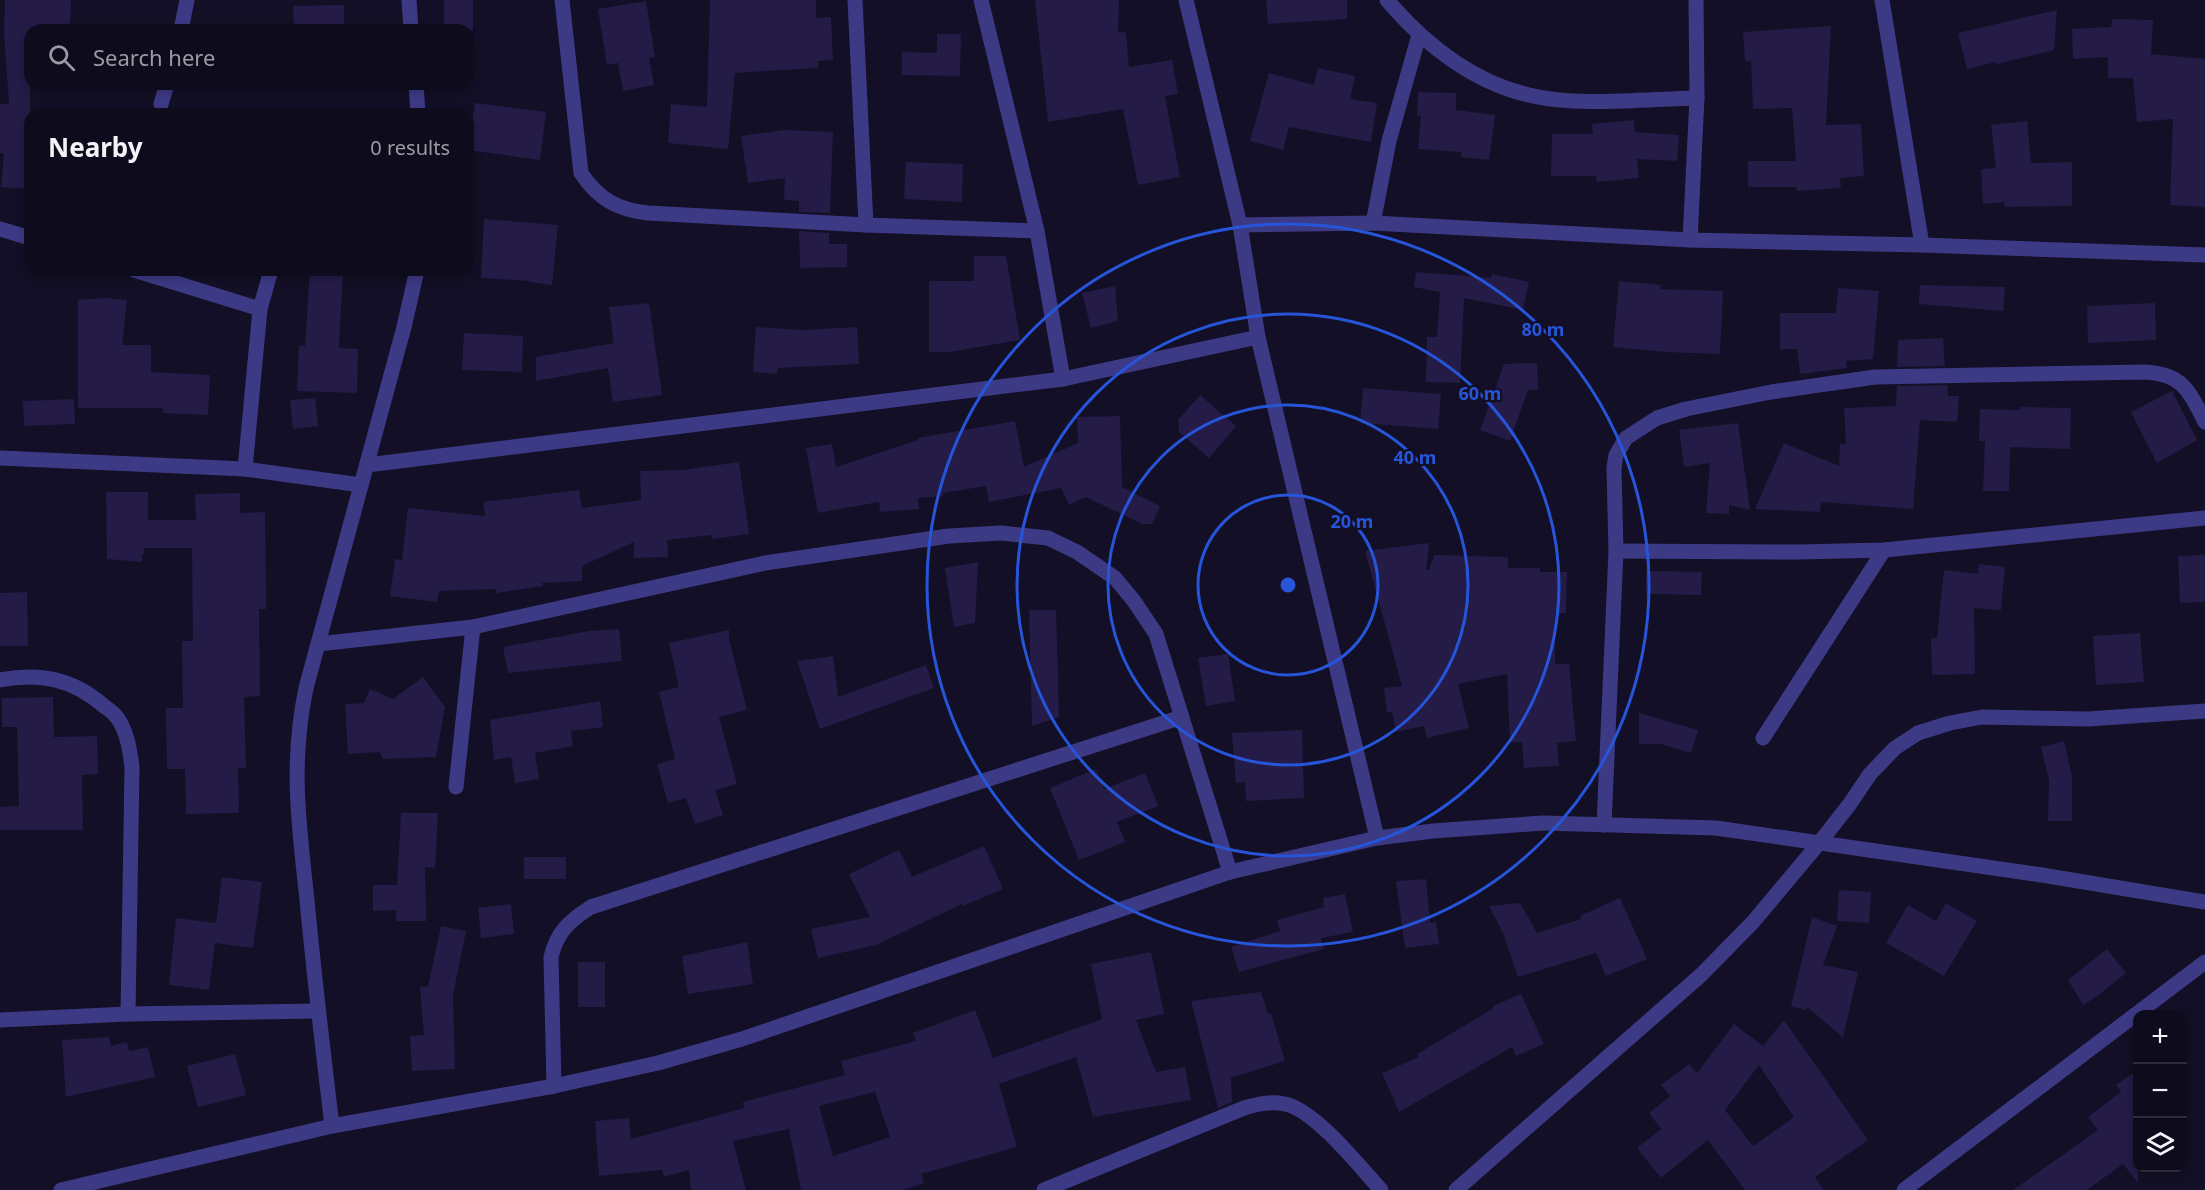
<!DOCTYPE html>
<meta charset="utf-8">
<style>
body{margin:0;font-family:"Noto Sans",sans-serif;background:#1c1929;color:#f1f3f6}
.controls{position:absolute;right:18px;bottom:18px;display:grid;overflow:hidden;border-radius:12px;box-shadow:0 3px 9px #0003}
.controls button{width:54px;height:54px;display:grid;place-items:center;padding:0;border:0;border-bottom:2px solid #2e2b3b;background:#0e0b1c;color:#f1f3f6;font:30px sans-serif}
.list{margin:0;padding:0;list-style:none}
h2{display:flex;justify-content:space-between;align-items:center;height:78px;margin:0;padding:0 24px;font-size:26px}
h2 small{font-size:20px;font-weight:400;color:#9b9ba3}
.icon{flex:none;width:33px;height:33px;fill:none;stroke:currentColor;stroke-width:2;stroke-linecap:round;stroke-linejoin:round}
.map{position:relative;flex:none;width:2205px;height:1190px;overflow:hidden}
.search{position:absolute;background:#0e0b1c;box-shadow:0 3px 9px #0003;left:24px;top:24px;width:450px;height:66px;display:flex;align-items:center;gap:15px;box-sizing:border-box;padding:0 21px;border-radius:18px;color:#9b9ba3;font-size:22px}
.panel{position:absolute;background:#0e0b1c;box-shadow:0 3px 9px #0003;left:24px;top:108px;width:450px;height:168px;border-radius:18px}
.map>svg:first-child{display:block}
.building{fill:#241b47;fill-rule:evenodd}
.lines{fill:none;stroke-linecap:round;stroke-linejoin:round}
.minor{stroke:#3d3a85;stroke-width:15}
.ring{fill:none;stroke:#2655da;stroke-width:3}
.centre{fill:#2655da;stroke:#130f26;stroke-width:3}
.ring-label{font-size:18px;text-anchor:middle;font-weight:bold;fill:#2655da;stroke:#130f26;stroke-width:4.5;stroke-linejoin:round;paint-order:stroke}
</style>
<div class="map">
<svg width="2205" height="1190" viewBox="0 0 2205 1190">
<rect width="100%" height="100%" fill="#130f26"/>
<g class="building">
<polygon points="5,0 71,0 70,30 30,30 30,189 1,187 4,153 0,153 0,104 9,104 4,33"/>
<rect x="444" y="0" width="29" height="30"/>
<polygon points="710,0 816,0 816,18 831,17 833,60 818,61 818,68 735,73 728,149 668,143 671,104 707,107"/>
<polygon points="1035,0 1119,0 1118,31 1126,33 1129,67 1172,60 1178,94 1165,96 1180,177 1138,185 1123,109 1048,122"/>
<polygon points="1266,0 1347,0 1347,19 1268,24"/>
<polygon points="646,1 655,57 649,58 654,85 623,91 618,63 607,65 598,9"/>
<polygon points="344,5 344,29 294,29 293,6"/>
<polygon points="2057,10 2054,50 1997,64 1996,62 1967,69 1958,33"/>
<polygon points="2112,19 2153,20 2151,54 2205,59 2205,207 2170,205 2173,119 2137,122 2133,78 2108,78 2108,57 2073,59 2072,29 2111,27"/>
<polygon points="1831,26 1826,125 1861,124 1864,176 1840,178 1841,188 1797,191 1797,187 1748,187 1748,161 1796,161 1792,108 1753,109 1751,61 1745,62 1743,32"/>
<polygon points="937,34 961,34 960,76 902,75 902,52 937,53"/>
<polygon points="1318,68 1355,76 1350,99 1377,103 1371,142 1289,127 1283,150 1250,141 1269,73 1314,85"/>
<polygon points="1418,92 1456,93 1456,110 1495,115 1489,160 1461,157 1461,152 1418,149 1421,116 1417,116"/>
<polygon points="475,103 546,112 540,160 468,150"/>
<polygon points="1634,120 1635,132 1679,135 1677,161 1637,159 1639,178 1597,182 1596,176 1551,176 1552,134 1593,134 1592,124"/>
<polygon points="2027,121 2031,163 2072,162 2072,206 2005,207 2004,202 1983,204 1981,169 1996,168 1991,125"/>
<polygon points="784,130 833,132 830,213 799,212 799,201 784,200 785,178 748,183 741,136"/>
<polygon points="906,162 963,164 962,202 904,199"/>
<polygon points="484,219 558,225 552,285 529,282 530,281 481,278"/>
<polygon points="799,231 829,233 829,244 847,244 847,267 800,268"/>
<polygon points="974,256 1006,256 1020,340 950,352 929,352 929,281 974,281"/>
<polygon points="310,270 343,270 339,348 358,349 357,393 297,391 299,346 305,346"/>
<polygon points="1416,272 1491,278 1492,274 1529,282 1523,310 1464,298 1460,383 1426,382 1427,337 1437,337 1440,292 1414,287"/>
<polygon points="1619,281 1661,285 1660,289 1723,291 1720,354 1665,352 1613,347"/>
<polygon points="1920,285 2005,287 2003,311 1919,304"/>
<polygon points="1115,286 1118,321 1091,328 1082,293"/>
<polygon points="1838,288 1879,291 1873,359 1846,361 1847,368 1800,374 1797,349 1780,349 1780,313 1836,313"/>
<polygon points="105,298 127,300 122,345 151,345 151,372 210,375 208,415 163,413 163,408 78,408 78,300"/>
<polygon points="649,303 662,395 613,402 608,368 536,381 536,357 614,343 609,307"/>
<polygon points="2155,303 2156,340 2088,343 2087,306"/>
<polygon points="756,327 803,330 857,327 859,364 778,368 777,374 753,372"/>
<polygon points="464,333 523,336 522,372 462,370"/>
<polygon points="1943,338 1945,366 1897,367 1898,340"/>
<polygon points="1537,363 1538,390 1528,390 1510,441 1480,430 1504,364"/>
<polygon points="1947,385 1948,396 1959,396 1957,422 1920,420 1913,509 1821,502 1820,512 1755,509 1784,443 1839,466 1840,444 1846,444 1844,408 1896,406 1897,386"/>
<polygon points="1363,388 1441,394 1438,429 1360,423"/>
<polygon points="2172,391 2197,440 2157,463 2131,412"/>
<polygon points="1200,395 1236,426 1209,458 1179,432 1178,420"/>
<polygon points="315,398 318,426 293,429 290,400"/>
<polygon points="74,399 75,424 24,426 23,401"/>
<polygon points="2020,407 2071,408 2070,449 2010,447 2009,491 1983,491 1985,441 1979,441 1980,409 2020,410"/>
<polygon points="1120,416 1122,487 1160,506 1152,524 1142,524 1086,497 1069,505 1061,488 989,502 986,486 943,493 943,496 918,498 919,509 880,512 879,502 818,513 806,448 832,444 836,467 918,440 918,438 1015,421 1024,467 1078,443 1077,417"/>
<polygon points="1738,423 1750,510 1729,505 1729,514 1706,513 1710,463 1684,467 1679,430"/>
<polygon points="739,462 749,534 712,539 712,535 667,540 668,557 634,558 634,542 582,566 582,581 542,583 543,586 496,593 496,589 439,591 437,602 390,596 395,559 402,560 408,508 485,516 483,502 579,490 582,508 641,500 640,471 683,470"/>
<polygon points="106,492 148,492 148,520 196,520 195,494 240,493 240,513 265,512 266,609 259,609 260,696 244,697 246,768 238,768 239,813 186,814 185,769 167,769 166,708 183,708 182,641 193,641 192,548 144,548 144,554 142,554 142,562 107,559"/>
<polygon points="1429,543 1426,570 1429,570 1434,555 1508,557 1508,568 1540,568 1540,572 1567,572 1566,613 1555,613 1555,664 1569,664 1576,741 1557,743 1559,766 1524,768 1522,742 1510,742 1507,674 1458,684 1469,728 1427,738 1424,726 1396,732 1392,712 1387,712 1384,688 1402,686 1365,551"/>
<polygon points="2205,555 2205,602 2180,603 2178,556"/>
<polygon points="978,562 975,623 954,627 945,568"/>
<polygon points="1979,564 2005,567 2001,610 1974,608 1975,674 1932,675 1931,638 1937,638 1944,570 1978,574"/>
<polygon points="1646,571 1702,572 1701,595 1646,594"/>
<polygon points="27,592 28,646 0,646 0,593"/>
<polygon points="1029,610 1056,610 1059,717 1032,726"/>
<polygon points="619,629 622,661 508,673 503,647 589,631"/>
<polygon points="729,630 729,639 747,710 719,717 737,784 715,790 723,815 695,824 686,798 668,803 657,764 675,759 659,692 679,687 669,643"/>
<polygon points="2140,633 2144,682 2096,685 2093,636"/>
<polygon points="1228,654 1235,701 1206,706 1198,658"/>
<polygon points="833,656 838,697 926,665 934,688 820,729 797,661"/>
<polygon points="423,677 445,707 436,757 383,759 380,752 348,754 345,704 364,703 370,689 393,699"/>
<polygon points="53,697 54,737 97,736 98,774 82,775 83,830 0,830 0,807 19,806 17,727 2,727 2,698"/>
<polygon points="600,701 603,727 571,731 573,746 535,753 539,779 515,783 511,757 494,760 490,720"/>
<polygon points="1639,713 1698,730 1691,753 1661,744 1639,744"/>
<polygon points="1302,730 1304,798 1246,801 1245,782 1236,783 1232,733"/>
<polygon points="2064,741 2072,776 2072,821 2048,821 2049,780 2041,747"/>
<polygon points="1096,769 1104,789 1145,773 1158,806 1117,822 1125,842 1079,860 1050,788"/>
<polygon points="401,813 438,813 435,868 425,867 426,921 396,921 396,910 373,911 373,885 397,885"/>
<polygon points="984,846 1003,889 963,906 962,904 876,945 818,958 811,929 870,917 849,874 899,850 912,877"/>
<rect x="524" y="857" width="42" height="22"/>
<polygon points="222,877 262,882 253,948 215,943 209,990 169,985 176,918 216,923"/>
<polygon points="1426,879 1430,923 1436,922 1439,944 1405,948 1396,881"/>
<polygon points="1839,890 1871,892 1869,923 1837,921"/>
<polygon points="1345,894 1353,932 1321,938 1324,949 1239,972 1231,947 1280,931 1277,920 1324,907 1323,898"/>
<polygon points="1620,898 1647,959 1606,976 1596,953 1518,977 1503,933 1489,906 1520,903 1537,933 1581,919 1580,916"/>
<polygon points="1946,903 1977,921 1944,976 1886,943 1908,905 1936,921"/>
<polygon points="511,904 514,934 481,938 478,908"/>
<polygon points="1812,917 1837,926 1823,965 1858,972 1843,1037 1807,1007 1806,1010 1791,1006"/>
<polygon points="441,926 466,931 453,995 455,1069 412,1071 410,1036 424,1035 420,987 428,987"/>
<polygon points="747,942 753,984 688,994 682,956"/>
<polygon points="2107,949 2126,973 2096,997 2083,1005 2068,980"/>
<path d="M1151,952L1164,1014L1136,1020L1156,1072L1185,1067L1191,1100L1093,1117L1076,1057L999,1084L1017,1147L921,1174L924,1183L904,1190H801L789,1129L733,1141L746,1190H691L689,1170L664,1177L662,1170L599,1176L595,1121L629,1118L631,1139L744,1108L743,1102L845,1075L841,1061L916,1041L913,1033L975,1010L993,1058L1102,1019L1091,964ZM875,1092L890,1137L833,1156L819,1106Z"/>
<rect x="578" y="962" width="27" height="45"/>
<polygon points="1261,992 1268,1014 1271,1013 1285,1061 1231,1078 1232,1102 1218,1108 1191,1001"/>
<polygon points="1521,994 1544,1044 1516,1056 1512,1047 1399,1112 1382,1073 1419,1057 1417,1054 1494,1008 1493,1006"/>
<path d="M1784,1020L1868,1140L1815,1177L1824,1190H1745L1708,1140L1661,1178L1637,1148L1661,1129L1649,1113L1670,1096L1661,1085L1689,1064L1697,1073L1734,1024L1763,1046ZM1759,1065L1794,1117L1753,1146L1725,1110Z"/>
<polygon points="109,1037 111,1046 127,1042 129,1051 148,1047 155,1077 66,1097 62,1040"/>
<polygon points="235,1054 246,1095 198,1107 187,1066"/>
<polygon points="2138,1070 2138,1183 2123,1164 2087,1190 2013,1190 2098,1130 2088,1117 2121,1092 2116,1085"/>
</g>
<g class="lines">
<g class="minor">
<polyline points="409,0 411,30"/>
<path d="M562,0L581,173C598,199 618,210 648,213L866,225L1037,231"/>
<polyline points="855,0 866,225"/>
<polyline points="981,0 1037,231 1063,379"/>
<polyline points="1186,0 1240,225 1258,337 1377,838"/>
<path d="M1387,0C1424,43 1472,82 1529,95C1576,107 1647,99 1697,98"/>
<polyline points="1882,0 1922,245"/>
<polyline points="181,30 187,0"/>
<polyline points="416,84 418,114"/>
<polyline points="161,104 167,84"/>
<polyline points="1373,223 1389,141 1419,35"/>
<polyline points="1240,225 1373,223 1690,240 1922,245 2205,255"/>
<polyline points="0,229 30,238"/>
<polyline points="1690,240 1697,98 1696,0"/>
<polyline points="134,270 260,309"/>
<polyline points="0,458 245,469 361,485"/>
<polyline points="367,465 1063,379 1258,337"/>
<polyline points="245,469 260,309 271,270"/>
<polyline points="1616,551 1799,552 1884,550 2205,518"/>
<polyline points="318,644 473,627 765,563 949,536 1001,533 1048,538 1077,552 1115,578 1134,601 1156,634 1230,872"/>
<path d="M0,680C40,672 73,679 104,706C110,710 117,716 120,722C128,736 130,752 132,767L128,1014"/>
<polyline points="1763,738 1884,550"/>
<polyline points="456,787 473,627"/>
<path d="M1604,825L1616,551L1614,468L1616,455L1626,438L1657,418L1686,409L1771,392L1875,377L2145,372C2183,374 2189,391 2205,422"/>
<polyline points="0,1020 128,1014 318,1011"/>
<path d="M554,1086L551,957C557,932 569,921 591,907L1182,717"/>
<path d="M332,1126C323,1051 314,976 307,900C299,825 290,764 306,688L404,327L417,270"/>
<polyline points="61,1190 332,1126 554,1086 658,1063 742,1039 1230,872 1377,838 1433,831 1543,823 1716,828 2042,875 2205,902"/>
<path d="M1044,1190L1244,1108C1258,1104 1270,1101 1285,1104C1315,1110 1360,1167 1381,1190"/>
<polyline points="1456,1190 1701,975 1753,922 1820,842 1849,805 1870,774 1895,748 1918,733 1950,723 1982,717 2088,719 2205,711"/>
<polyline points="1904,1190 2205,962"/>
</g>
</g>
<g class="ring">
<circle cx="1288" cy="585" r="90"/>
<circle cx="1288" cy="585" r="180"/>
<circle cx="1288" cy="585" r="271"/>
<circle cx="1288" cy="585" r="361"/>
</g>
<circle cx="1288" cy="585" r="9" class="centre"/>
<g class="ring-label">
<text x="1543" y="336">80 m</text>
<text x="1480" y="400">60 m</text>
<text x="1415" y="464">40 m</text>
<text x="1352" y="528">20 m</text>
</g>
</svg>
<div class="controls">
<button>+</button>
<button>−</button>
<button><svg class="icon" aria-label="layers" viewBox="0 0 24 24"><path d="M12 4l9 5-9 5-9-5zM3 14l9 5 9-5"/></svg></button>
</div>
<div class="search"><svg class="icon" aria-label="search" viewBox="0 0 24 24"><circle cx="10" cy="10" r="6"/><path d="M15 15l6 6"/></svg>Search here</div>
<section class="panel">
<h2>Nearby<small>0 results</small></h2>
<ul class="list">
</ul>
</section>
</div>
